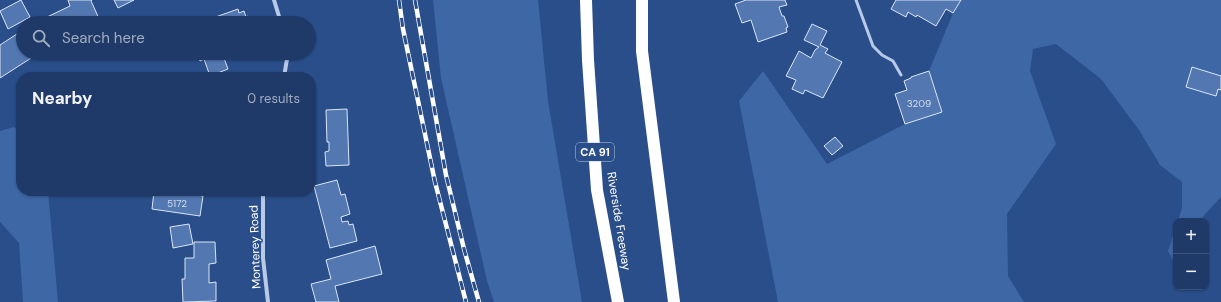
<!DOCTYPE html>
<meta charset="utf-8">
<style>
body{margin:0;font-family:"DM Sans",sans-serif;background:#2c4571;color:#f1f3f6}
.controls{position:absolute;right:12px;bottom:12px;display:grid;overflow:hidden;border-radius:8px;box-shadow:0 1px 3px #0004}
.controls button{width:36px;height:36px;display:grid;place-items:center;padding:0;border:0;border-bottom:1px solid #3c547c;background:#1f3a68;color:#f1f3f6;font:20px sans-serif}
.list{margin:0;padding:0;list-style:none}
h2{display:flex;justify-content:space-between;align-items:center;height:52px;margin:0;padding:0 16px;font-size:17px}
h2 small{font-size:13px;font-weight:400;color:#a1adc0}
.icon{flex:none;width:22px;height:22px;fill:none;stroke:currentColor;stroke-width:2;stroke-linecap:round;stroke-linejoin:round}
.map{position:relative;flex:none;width:1221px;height:302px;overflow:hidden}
.search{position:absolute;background:#1f3a68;box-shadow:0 1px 3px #0004;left:16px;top:16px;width:300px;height:44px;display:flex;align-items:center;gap:10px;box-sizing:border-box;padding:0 14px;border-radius:22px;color:#a1adc0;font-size:15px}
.panel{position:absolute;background:#1f3a68;box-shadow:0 1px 3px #0004;left:16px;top:72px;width:300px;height:124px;border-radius:16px}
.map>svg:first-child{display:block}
.green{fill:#3e67a6}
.building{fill:#5277b1;stroke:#dbe6f7}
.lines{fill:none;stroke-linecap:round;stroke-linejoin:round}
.lane{stroke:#b7cbe9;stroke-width:3}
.street{stroke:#b7cbe9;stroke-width:4}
.highway{stroke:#fff;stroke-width:12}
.rail-casing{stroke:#fff;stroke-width:4.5}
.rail{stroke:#294e8a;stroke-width:3;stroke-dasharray:9;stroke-linecap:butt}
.labels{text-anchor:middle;stroke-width:3;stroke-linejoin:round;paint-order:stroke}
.number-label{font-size:10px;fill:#d4ddec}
.shield{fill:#294e8a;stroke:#bfcadc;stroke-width:1}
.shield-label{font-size:11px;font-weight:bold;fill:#fff}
.street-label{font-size:12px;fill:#fff;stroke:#294e8a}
</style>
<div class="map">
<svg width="1221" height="302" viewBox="0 0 1221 302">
<rect width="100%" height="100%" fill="#294e8a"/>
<g class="green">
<polygon points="433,0 538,0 548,101 582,302 494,302 487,281 441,78"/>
<polygon points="961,0 1221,0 1221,197 1206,213 1200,221 1178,221 1182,208 1182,182 1160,165 1139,130 1101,79 1056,44 1033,49 1030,71 1056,144 1007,214 1008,276 1024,302 778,302 739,101 763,71 827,164 905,124 942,112 929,71 953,13"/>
<polygon points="14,127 21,132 21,191 48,191 58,302 23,302 19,243 0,222 0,131"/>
<polygon points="1176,227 1176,265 1168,251"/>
</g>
<g class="building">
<polygon points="21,0 30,17 8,29 0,11"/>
<polygon points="68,0 92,0 91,1 101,23 47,23 45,18 70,6"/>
<polygon points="114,0 134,0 118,8"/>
<polygon points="746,0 785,0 787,5 779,7 782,16 784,16 788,27 786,28 787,32 758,42 751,20 742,23 735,4"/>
<polygon points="896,0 961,0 953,13 946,9 936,26 917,15 916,17 908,12 906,17 891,9"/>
<polygon points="238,9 239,13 244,11 246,17 248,16 251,23 199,23"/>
<polygon points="812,24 827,31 820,45 828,49 825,53 842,62 823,98 805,90 803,94 792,89 796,80 786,76 799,51 811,58 815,50 819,47 804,40"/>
<polygon points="23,30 23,53 39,53 0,78 0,45"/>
<polygon points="197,53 222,53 228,69 210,76 204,59 200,61"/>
<polygon points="1192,67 1221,76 1221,90 1218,89 1216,96 1186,87"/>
<polygon points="929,71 942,112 905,124 895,94 907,90 904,81 911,78 911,77"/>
<polygon points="347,109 349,165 326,166 325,152 329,151 329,142 327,142 326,110"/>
<polygon points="835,137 843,146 832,155 824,146"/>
<polygon points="337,180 341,195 345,194 350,214 341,217 342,222 348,221 349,225 353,224 357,241 330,248 314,186"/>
<polygon points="154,191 202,191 201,196 203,196 200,216 152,209"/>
<polygon points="189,224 193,244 173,248 170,227"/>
<polygon points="194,242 215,242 216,263 209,264 209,283 216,282 216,301 183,302 182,279 185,279 185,258 194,258"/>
<polygon points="375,246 382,274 335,286 339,302 316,302 311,284 331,279 326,260"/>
</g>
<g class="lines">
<polyline class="lane" points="856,0 873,46 882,55 893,61 901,75"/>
<g class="street">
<polyline points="274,0 281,23"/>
<polyline points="284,77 288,53"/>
<polyline points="263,191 263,258 268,302"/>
</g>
<g class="highway">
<polyline points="586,0 588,60 597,190 618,302"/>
<polyline points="642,0 642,51 674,302"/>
</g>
<defs>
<g id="rail">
<polyline points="399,0 403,29 435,182 466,302"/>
<polyline points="415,0 446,175 464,249 479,302"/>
</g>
</defs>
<use href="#rail" class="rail-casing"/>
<use href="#rail" class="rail"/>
</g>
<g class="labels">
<g class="number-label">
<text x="919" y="107">3209</text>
<text x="177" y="207">5172</text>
</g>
<rect class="shield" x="576" y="143" width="38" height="18" rx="3"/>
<g class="shield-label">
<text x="595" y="156">CA 91</text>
</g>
<g class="street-label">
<text transform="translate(619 221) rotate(81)" y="4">Riverside Freeway</text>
<text transform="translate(255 247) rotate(-92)" y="4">Monterey Road</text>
</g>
</g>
</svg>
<div class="controls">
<button>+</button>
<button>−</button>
</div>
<div class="search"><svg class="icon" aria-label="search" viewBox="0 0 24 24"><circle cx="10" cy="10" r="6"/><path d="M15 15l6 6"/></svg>Search here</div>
<section class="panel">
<h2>Nearby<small>0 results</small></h2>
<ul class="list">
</ul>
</section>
</div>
